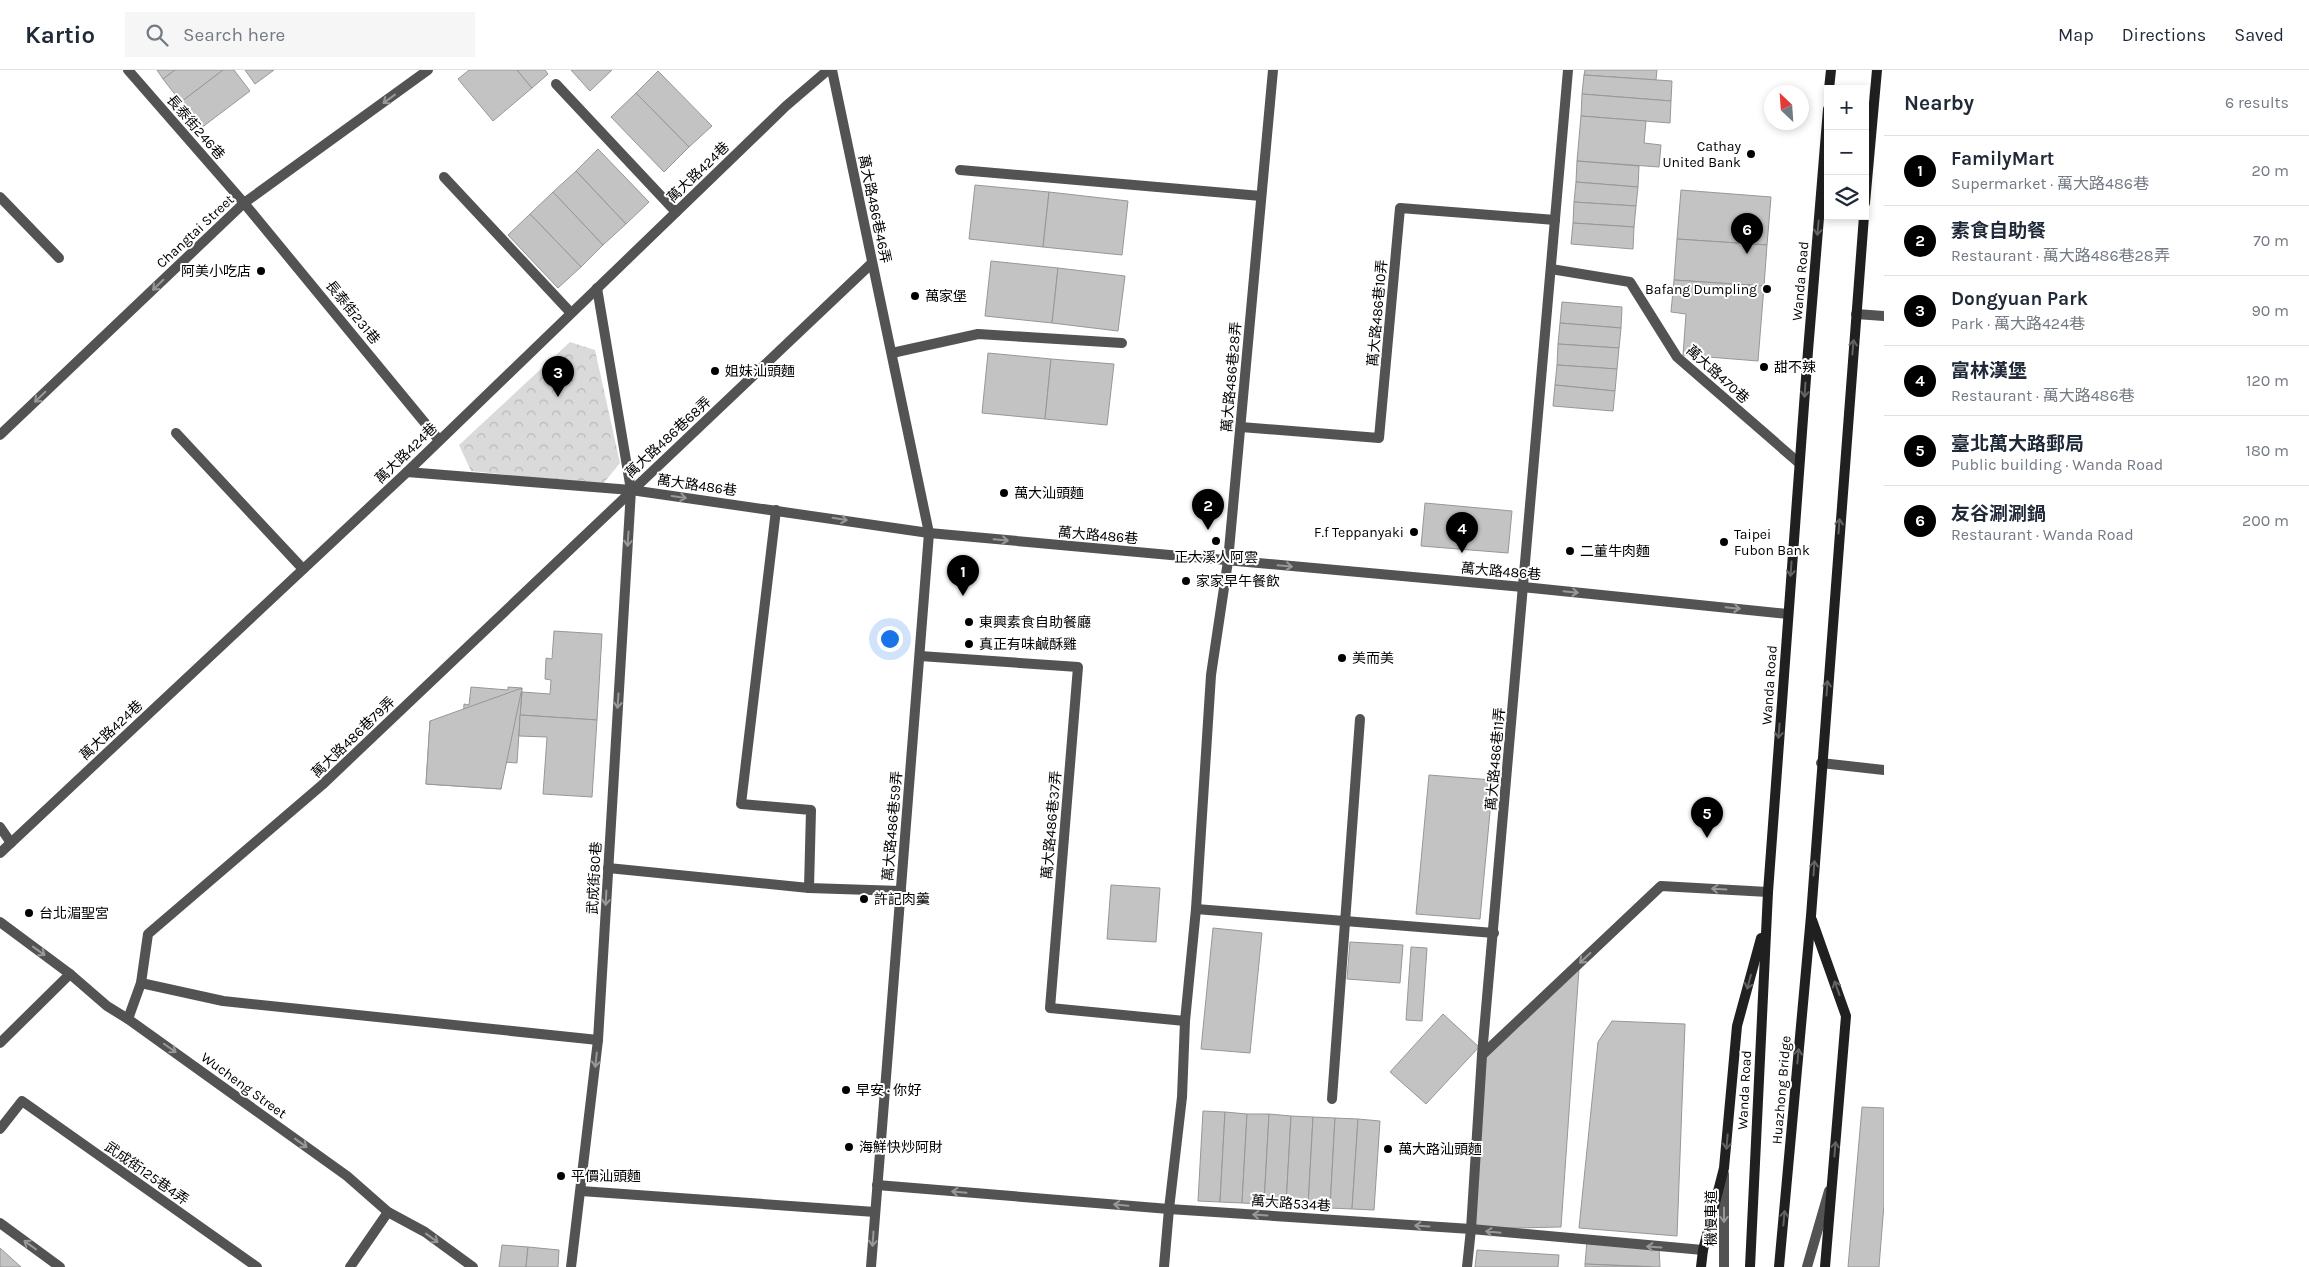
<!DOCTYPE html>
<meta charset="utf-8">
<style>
body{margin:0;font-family:Karla,"Noto Sans TC",sans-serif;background:#f6f6f7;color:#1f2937}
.controls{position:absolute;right:15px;top:15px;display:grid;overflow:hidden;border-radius:0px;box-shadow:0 2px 8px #0003}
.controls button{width:45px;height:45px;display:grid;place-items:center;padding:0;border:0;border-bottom:1px solid #e0e1e3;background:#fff;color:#1f2937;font:25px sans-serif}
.compass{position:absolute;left:1764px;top:15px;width:45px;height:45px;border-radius:50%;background:#fff;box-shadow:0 2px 8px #0003;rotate:335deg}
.you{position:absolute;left:889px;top:568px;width:18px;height:18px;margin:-12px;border:4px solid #fff;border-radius:50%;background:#1a73e8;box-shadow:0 0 0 8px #1a73e833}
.badge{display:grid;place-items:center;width:32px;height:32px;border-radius:50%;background:#000;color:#fff;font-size:16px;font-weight:700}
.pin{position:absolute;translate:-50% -41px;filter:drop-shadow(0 1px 2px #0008)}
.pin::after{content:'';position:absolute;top:26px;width:18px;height:15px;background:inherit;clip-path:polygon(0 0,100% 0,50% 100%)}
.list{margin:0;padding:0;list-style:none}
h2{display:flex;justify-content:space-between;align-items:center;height:65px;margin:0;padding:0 20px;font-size:21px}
h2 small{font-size:16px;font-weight:400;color:#747a83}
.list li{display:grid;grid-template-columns:32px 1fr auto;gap:15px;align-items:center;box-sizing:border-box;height:70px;padding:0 20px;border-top:1px solid #e0e1e3}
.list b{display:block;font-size:19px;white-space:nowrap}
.list p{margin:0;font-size:16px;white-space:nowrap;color:#747a83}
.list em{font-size:16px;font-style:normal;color:#747a83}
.icon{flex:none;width:28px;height:28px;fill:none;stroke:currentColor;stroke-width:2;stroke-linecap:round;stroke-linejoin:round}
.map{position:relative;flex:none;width:1884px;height:1197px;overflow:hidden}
header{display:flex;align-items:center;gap:30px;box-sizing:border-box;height:70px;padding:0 25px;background:#fff;border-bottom:1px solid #e0e1e3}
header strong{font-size:24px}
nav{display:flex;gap:28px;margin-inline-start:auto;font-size:18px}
.search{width:350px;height:45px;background:#f6f6f7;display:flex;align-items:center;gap:12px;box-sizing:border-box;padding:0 18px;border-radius:0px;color:#747a83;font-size:19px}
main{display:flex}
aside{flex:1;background:#fff}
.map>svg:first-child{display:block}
.park{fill:url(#park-crowns)}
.building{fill:#c3c3c3;stroke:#979797}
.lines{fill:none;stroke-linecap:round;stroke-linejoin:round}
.lane{stroke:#535353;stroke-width:10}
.street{stroke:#535353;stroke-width:10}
.secondary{stroke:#202020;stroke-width:10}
.oneway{stroke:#989898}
.oneway2{stroke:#636363}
.poi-dot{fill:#000;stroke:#fff;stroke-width:2}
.labels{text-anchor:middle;stroke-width:4;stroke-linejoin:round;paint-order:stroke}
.street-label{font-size:14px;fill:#000;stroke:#fff}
.poi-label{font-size:14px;fill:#000;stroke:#fff;text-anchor:start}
</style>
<header>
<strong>Kartio</strong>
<div class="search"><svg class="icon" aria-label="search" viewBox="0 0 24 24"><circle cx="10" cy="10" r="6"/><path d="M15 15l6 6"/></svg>Search here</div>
<nav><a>Map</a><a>Directions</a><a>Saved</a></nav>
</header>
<main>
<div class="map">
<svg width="1884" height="1197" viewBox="0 0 1884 1197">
<defs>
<pattern id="park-crowns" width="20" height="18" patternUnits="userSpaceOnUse" patternTransform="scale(1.25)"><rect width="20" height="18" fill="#dadada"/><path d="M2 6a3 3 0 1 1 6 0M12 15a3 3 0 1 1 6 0" fill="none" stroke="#b9b9b9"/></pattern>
</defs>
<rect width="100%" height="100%" fill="#fff"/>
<polygon class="park" points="570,272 595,280 620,393 602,415 471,401 459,375"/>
<g class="building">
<polygon points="157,0 175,0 163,9"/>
<polygon points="175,0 223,0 181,32 163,9"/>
<polygon points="223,0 234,0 250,21 201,58 181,32"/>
<polygon points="245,0 274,0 255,14"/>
<polygon points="469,0 517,0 532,18 493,51 458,9"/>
<polygon points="517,0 545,0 548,4 532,18"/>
<polygon points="571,0 612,0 590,21"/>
<polygon points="1585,0 1657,0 1656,10 1584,5"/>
<polygon points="658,1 712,56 689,77 636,23"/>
<polygon points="1584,5 1672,11 1671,31 1582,24"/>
<polygon points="636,23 689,77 664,102 611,47"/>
<polygon points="1582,24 1671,31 1670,53 1581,46"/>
<polygon points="1581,46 1646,51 1644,73 1661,75 1659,97 1577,91"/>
<polygon points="598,79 649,132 626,154 576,101"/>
<polygon points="1577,91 1639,96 1638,117 1576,112"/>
<polygon points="576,101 626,154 603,175 553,122"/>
<polygon points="1576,112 1638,117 1636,136 1574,132"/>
<polygon points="975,115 1049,122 1043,177 969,169"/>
<polygon points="1681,120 1771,127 1767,175 1677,169"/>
<polygon points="553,122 603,175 581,197 530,144"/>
<polygon points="1049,122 1128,131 1122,185 1043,177"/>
<polygon points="1574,132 1636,136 1634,157 1573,153"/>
<polygon points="530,144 581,197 558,218 508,165"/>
<polygon points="1573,153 1634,157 1633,179 1571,174"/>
<polygon points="1677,169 1767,175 1764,216 1674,210"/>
<polygon points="991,191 1058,198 1052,253 985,246"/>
<polygon points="1058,198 1125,206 1118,261 1052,253"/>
<polygon points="1674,210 1764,216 1758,291 1683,285 1686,244 1671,242"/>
<polygon points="1562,232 1622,237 1621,258 1560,253"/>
<polygon points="1560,253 1621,258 1619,278 1558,274"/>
<polygon points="1558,274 1619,278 1617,299 1557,295"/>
<polygon points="988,283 1051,289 1045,349 982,343"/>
<polygon points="1051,289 1114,294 1107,355 1045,349"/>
<polygon points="1557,295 1617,299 1615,321 1555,315"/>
<polygon points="1555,315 1615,321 1613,341 1553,336"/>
<polygon points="1425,433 1512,441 1508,483 1421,476"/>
<polygon points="554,561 602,564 597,650 520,645 522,622 550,624 551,610 545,609 546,588 552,589"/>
<polygon points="471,617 508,620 508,617 522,618 517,693 503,692 501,719 426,714 430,651 463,653 464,634 469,635"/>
<polygon points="522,618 501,719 426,714 430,651"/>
<polygon points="520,645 597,650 592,727 543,724 547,667 519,666"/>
<polygon points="1429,705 1493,710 1480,849 1416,844"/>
<polygon points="1111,815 1160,818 1156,872 1107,869"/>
<polygon points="1213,858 1262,863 1250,983 1201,979"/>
<polygon points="1350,872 1403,875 1400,913 1347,909"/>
<polygon points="1411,877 1427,878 1422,951 1406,950"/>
<polygon points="1579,899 1561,1157 1471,1159 1482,985"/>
<polygon points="1443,944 1479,977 1426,1034 1390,1002"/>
<polygon points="1612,951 1685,954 1677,1166 1579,1158 1598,972"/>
<polygon points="1862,1037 1884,1038 1884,1134 1879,1197 1848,1197"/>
<polygon points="1203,1041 1225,1042 1220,1132 1198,1131"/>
<polygon points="1225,1042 1247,1044 1242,1133 1220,1132"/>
<polygon points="1247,1044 1269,1044 1264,1134 1242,1133"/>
<polygon points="1269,1044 1291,1046 1286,1135 1264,1134"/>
<polygon points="1291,1046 1313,1047 1308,1137 1286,1135"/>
<polygon points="1313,1047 1335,1048 1330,1138 1308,1137"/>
<polygon points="1335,1048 1358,1049 1352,1139 1330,1138"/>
<polygon points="1358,1049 1380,1051 1374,1140 1352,1139"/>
<polygon points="1587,1171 1659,1177 1660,1197 1585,1194"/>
<polygon points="502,1175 528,1177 526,1197 499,1197"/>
<polygon points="528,1177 559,1180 558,1197 526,1197"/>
<polygon points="0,1178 21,1197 0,1197"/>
<polygon points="1477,1180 1559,1185 1558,1197 1475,1197"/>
<polygon points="1585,1194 1650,1197 1585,1197"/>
</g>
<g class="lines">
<g class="lane">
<polyline points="556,14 676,142"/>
<polyline points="960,100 1261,126"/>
<polyline points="444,107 571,243"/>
<polyline points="1551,199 1630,212 1677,287 1799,393"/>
<polyline points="892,283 978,264 1122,273"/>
<polyline points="1241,357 1379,368 1400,138 1555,150"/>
<polyline points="176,363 303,499"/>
<polyline points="776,440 741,734 811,740 809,818"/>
<polyline points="920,586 1078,597 1050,938 1185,951"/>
<polyline points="608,798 809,818 901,821"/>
<polyline points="141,913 223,931 598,970"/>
<polyline points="128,949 141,913 148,864 322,715 872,193"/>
<polyline points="0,973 70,904"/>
<polyline points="1482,985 1661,816 1768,822"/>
<polyline points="1332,1029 1360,649"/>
<polyline points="581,1121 875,1142"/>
<polyline points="1169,1139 1182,1027 1185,951 1196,839 1211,605 1228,491"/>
<polyline points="1471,1159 1482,985 1568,0"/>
<polyline points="571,1197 598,970 631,420"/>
<polyline points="871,1197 929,463"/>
<polyline points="1724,1197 1724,1104"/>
<polyline points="1807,1197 1829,1121"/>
</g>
<g class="street">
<polyline points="128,0 244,133 439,370"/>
<polyline points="832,0 929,463"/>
<polyline points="0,127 59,188"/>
<polyline points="597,218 631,420"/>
<polyline points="1856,244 1884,246"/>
<polyline points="0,365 244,133 428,0"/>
<polyline points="407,402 631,420 929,463 1523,517 1788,544"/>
<polyline points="1228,491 1273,0"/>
<polyline points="1821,693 1884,700"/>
<polyline points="0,757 11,773"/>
<polyline points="0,783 407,402 786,36 828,0"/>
<polyline points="1196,839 1494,863"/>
<polyline points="0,852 70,904 107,936 128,949 347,1106 388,1142 425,1162 473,1197"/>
<polyline points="0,1059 22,1031 257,1197"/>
<polyline points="877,1115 1169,1139 1471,1159 1703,1180"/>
<polyline points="0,1153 60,1197"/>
<polyline points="350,1197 388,1142"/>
<polyline points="1164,1197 1169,1139"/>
<polyline points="1467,1197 1471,1159"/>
</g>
<g class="secondary">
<polyline points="1829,19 1831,0"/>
<polyline points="1865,133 1877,0"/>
<polyline points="1812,850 1846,946 1825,1197"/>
<polyline points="1701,1197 1703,1180 1724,1098 1737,956 1761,868"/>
<polyline points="1750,1197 1768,822 1808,281 1828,39"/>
<polyline points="1779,1197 1811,846 1864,146"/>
</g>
</g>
<defs><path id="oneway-shaft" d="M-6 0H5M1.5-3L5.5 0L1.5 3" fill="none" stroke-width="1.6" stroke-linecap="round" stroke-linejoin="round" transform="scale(1.25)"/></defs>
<g class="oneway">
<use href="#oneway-shaft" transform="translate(389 29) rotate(144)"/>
<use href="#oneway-shaft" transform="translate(158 215) rotate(136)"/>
<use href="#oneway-shaft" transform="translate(40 327) rotate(136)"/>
<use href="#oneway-shaft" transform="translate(679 427) rotate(8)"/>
<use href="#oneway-shaft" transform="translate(840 449) rotate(9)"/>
<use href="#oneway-shaft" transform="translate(628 469) rotate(94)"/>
<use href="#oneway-shaft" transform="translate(1001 470) rotate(5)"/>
<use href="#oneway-shaft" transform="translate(1285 496) rotate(5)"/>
<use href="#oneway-shaft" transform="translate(1571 522) rotate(6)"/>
<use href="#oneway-shaft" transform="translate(1733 538) rotate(6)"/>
<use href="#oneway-shaft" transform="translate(618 631) rotate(94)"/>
<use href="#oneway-shaft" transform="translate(1719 819) rotate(-177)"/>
<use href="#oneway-shaft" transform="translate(606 828) rotate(93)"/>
<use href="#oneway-shaft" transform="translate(39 881) rotate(36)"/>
<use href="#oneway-shaft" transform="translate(1585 888) rotate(137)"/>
<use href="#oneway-shaft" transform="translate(170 978) rotate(35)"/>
<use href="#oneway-shaft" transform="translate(596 990) rotate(96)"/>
<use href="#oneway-shaft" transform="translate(301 1073) rotate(36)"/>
<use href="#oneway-shaft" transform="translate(959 1122) rotate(-175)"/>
<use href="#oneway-shaft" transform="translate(1121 1135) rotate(-175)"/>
<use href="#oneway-shaft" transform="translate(1260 1145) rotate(-176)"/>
<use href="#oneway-shaft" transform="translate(1724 1145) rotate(90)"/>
<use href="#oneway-shaft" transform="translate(1422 1156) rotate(-176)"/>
<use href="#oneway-shaft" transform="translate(1493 1162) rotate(-174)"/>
<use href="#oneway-shaft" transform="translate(432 1168) rotate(36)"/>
<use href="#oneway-shaft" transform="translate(873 1169) rotate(94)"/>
<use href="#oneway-shaft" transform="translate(30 1175) rotate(-144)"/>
<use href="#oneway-shaft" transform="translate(1654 1177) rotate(-176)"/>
</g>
<g class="oneway2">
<use href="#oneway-shaft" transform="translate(1818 158) rotate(95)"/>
<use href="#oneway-shaft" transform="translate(1853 277) rotate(-85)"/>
<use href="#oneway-shaft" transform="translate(1805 320) rotate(94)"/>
<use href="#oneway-shaft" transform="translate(1839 456) rotate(-86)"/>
<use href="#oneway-shaft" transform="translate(1791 499) rotate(94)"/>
<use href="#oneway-shaft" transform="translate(1827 618) rotate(-86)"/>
<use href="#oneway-shaft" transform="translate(1779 661) rotate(94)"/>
<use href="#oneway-shaft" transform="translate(1814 798) rotate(-86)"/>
<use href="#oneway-shaft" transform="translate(1749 912) rotate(105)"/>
<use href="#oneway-shaft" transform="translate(1837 918) rotate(-110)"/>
<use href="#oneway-shaft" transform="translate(1798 986) rotate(-85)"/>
<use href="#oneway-shaft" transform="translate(1727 1072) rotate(95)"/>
<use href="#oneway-shaft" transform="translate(1835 1079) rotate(-85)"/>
<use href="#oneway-shaft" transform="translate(1784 1148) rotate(-85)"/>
</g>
<g class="poi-dot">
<circle cx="1751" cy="84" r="5"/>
<circle cx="261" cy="201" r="5"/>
<circle cx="1767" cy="219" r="5"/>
<circle cx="915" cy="226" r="5"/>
<circle cx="1764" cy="297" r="5"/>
<circle cx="715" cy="301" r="5"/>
<circle cx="1004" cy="423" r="5"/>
<circle cx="1414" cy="462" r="5"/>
<circle cx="1216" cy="471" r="5"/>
<circle cx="1724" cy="472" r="5"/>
<circle cx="1570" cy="481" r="5"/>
<circle cx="1186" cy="511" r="5"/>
<circle cx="969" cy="552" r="5"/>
<circle cx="969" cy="574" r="5"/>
<circle cx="1342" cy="588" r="5"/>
<circle cx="864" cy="829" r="5"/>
<circle cx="29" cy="843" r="5"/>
<circle cx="846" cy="1020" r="5"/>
<circle cx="849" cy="1077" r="5"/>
<circle cx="1388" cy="1079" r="5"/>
<circle cx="561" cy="1106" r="5"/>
</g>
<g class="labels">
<g class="street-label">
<text transform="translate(196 57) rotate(49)" y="5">長泰街246巷</text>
<text transform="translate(698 102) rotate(-44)" y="5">萬大路424巷</text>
<text transform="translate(875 139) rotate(78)" y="5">萬大路486巷46弄</text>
<text transform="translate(195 161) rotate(-43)" y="5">Changtai Street</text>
<text transform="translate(1800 211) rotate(-85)" y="5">Wanda Road</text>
<text transform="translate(353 242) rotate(51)" y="5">長泰街231巷</text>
<text transform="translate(1377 243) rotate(-85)" y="5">萬大路486巷10弄</text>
<text transform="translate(1718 304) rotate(42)" y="5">萬大路470巷</text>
<text transform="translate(1231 307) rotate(-85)" y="5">萬大路486巷28弄</text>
<text transform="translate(668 367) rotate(-43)" y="5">萬大路486巷68弄</text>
<text transform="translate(406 383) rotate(-44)" y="5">萬大路424巷</text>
<text transform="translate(697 415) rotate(8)" y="5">萬大路486巷</text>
<text transform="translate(1098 465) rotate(5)" y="5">萬大路486巷</text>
<text transform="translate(1501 501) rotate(5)" y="5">萬大路486巷</text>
<text transform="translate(1769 615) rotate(-86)" y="5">Wanda Road</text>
<text transform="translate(111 660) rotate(-43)" y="5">萬大路424巷</text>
<text transform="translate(353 667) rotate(-44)" y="5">萬大路486巷79弄</text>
<text transform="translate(1495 689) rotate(-85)" y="5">萬大路486巷11弄</text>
<text transform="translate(1051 755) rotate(-85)" y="5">萬大路486巷37弄</text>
<text transform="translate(892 756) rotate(-85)" y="5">萬大路486巷59弄</text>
<text transform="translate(594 808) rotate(-87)" y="5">武成街80巷</text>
<text transform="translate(244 1015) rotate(36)" y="5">Wucheng Street</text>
<text transform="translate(1744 1020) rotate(-87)" y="5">Wanda Road</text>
<text transform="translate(1781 1020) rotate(-85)" y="5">Huazhong Bridge</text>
<text transform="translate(147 1103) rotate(35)" y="5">武成街125巷4弄</text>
<text transform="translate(1291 1133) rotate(4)" y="5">萬大路534巷</text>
<text transform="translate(1711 1148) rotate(-90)" y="5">機慢車道</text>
</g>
<g class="poi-label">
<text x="1741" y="81" text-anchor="end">Cathay<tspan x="1741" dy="16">United Bank</tspan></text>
<text x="251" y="206" text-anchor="end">阿美小吃店</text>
<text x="1757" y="224" text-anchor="end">Bafang Dumpling</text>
<text x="925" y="231">萬家堡</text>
<text x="1774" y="302">甜不辣</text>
<text x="725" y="306">姐妹汕頭麵</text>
<text x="1014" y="428">萬大汕頭麵</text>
<text x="1404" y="467" text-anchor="end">F.f Teppanyaki</text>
<text x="1734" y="469">Taipei<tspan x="1734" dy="16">Fubon Bank</tspan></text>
<text x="1580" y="486">二董牛肉麵</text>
<text x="1216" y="492" text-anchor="middle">正大溪人阿雲</text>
<text x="1196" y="516">家家早午餐飲</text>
<text x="979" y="557">東興素食自助餐廳</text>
<text x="979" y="579">真正有味鹹酥雞</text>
<text x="1352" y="593">美而美</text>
<text x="874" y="834">許記肉羹</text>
<text x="39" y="848">台北湄聖宮</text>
<text x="856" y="1025">早安 · 你好</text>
<text x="859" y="1082">海鮮快炒阿財</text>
<text x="1398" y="1084">萬大路汕頭麵</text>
<text x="571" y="1111">平價汕頭麵</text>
</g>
</g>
</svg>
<div class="controls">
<button>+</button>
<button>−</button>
<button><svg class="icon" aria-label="layers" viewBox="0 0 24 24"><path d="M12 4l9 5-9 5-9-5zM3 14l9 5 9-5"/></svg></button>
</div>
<svg class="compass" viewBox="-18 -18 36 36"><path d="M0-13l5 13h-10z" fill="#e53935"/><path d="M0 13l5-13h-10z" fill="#747a83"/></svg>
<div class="you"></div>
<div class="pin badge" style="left:963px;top:526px">1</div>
<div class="pin badge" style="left:1208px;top:460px">2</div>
<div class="pin badge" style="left:558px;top:327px">3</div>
<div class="pin badge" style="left:1462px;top:483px">4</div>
<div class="pin badge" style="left:1707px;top:768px">5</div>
<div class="pin badge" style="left:1747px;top:184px">6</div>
</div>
<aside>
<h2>Nearby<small>6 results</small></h2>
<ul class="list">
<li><span class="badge">1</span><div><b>FamilyMart</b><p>Supermarket · 萬大路486巷</p></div><em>20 m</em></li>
<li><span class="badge">2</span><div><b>素食自助餐</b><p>Restaurant · 萬大路486巷28弄</p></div><em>70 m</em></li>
<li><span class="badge">3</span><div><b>Dongyuan Park</b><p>Park · 萬大路424巷</p></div><em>90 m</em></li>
<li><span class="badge">4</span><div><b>富林漢堡</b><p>Restaurant · 萬大路486巷</p></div><em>120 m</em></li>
<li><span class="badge">5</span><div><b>臺北萬大路郵局</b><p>Public building · Wanda Road</p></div><em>180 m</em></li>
<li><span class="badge">6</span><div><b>友谷涮涮鍋</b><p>Restaurant · Wanda Road</p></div><em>200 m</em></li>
</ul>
</aside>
</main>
